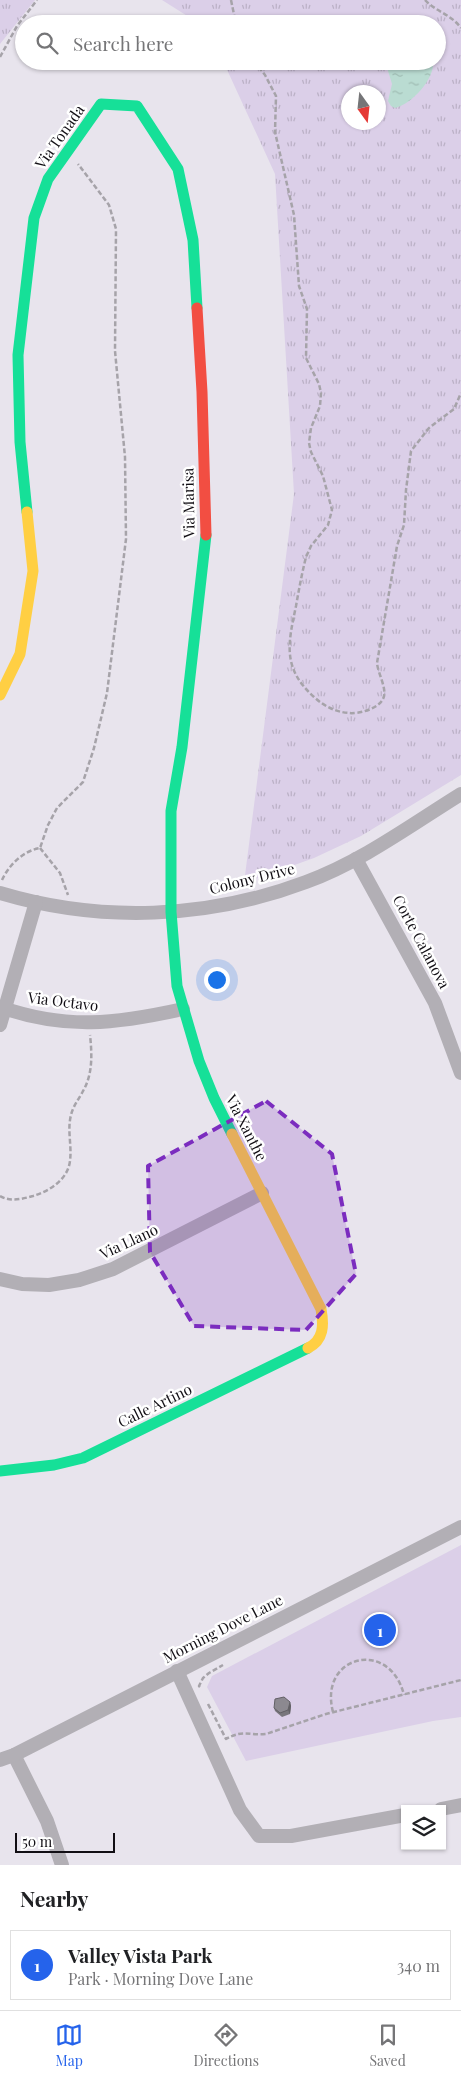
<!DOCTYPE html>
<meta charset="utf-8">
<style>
body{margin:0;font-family:"Playfair Display",serif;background:#f6f6f6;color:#202124}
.controls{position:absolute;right:15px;bottom:15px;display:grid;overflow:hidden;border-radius:0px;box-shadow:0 1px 4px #0004}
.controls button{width:45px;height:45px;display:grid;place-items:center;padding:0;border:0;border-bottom:1px solid #e0e0e0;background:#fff;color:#202124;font:25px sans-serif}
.compass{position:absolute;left:341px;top:85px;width:45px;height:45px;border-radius:50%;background:#fff;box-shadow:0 1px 4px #0004;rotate:165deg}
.scale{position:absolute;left:15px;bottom:12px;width:100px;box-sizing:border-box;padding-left:5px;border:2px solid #110e14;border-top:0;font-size:14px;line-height:18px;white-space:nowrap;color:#110e14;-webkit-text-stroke:4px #fff;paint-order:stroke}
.you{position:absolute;left:216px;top:979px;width:18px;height:18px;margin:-12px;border:4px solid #fff;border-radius:50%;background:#1a73e8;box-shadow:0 0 0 8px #1a73e833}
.badge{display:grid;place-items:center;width:32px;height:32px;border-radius:50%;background:#2563eb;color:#fff;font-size:16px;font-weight:700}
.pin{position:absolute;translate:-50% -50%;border:2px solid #fff;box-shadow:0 1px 5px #0006}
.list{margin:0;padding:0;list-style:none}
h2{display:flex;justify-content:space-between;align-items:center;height:65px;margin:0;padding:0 20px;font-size:21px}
h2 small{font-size:16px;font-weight:400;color:#757577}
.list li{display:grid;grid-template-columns:32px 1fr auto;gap:15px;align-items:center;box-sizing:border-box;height:70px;margin:0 10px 10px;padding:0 10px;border:1px solid #e0e0e0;border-radius:0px}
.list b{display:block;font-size:19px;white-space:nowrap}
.list p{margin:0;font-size:16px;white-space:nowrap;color:#757577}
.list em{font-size:16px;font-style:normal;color:#757577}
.icon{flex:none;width:28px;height:28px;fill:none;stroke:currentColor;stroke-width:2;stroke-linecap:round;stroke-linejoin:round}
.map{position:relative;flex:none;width:461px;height:1865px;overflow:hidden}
.search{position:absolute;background:#fff;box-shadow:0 1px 4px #0004;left:15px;right:15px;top:15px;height:55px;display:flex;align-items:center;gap:12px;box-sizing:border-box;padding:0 18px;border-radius:28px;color:#757577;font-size:19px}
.sheet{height:145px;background:#fff}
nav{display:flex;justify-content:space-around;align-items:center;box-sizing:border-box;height:70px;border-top:1px solid #e0e0e0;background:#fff;font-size:14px;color:#757577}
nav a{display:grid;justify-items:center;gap:2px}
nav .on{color:#2563eb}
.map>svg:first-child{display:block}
.grass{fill:url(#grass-tufts);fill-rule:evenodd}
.park{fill:#dbcfe8}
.water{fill:url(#water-ripples)}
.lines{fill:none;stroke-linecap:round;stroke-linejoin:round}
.path{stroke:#a6a3a9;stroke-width:2.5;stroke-dasharray:5 2.5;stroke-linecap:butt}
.street{stroke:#b2afb5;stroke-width:14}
.fast{stroke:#16e098;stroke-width:11}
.slow{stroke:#ffcf43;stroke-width:11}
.jam{stroke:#f24e42;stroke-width:11}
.wall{fill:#78767c}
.shaded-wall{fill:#626065}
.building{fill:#8c8990;stroke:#626065}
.marked{fill:#7b2cbf;fill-opacity:0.2;stroke:#7b2cbf;stroke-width:4;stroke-dasharray:10 6;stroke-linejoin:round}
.labels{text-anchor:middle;stroke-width:5;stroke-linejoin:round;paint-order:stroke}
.street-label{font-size:15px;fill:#110e14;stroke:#fff}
</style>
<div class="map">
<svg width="461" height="1865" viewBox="0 0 461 1865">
<defs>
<pattern id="grass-tufts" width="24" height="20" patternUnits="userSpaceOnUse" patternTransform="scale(1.25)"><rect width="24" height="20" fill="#dbcfe8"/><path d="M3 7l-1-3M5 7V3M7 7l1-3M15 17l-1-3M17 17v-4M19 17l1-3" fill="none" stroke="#bbb1c6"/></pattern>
<pattern id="water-ripples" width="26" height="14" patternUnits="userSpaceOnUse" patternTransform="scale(1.25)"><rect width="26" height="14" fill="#badcd2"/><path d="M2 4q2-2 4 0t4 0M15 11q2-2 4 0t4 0" fill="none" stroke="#9fbcb3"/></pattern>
</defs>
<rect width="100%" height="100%" fill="#e8e4ed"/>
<g class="grass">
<polygon points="0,0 35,0 0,44"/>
<path d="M162,0H461V775L361,836L314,858L244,883L294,494L275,174L223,61H437V24H200ZM348,92H378V122H348Z"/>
</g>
<polygon class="park" points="461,1545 461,1717 433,1721 246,1761 207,1687 212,1676"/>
<g class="water">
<polygon points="400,16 406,19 408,24 386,24"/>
<path d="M385,61H433C435,79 412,104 395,108L391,106L388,101L392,84Z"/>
</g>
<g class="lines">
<g class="path">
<polyline points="231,0 236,24"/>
<path d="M425,0C435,11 452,15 461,28"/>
<polyline points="0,57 17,26 37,0"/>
<path d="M254,61L265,75L276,96L275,132L294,215L299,286L307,309L306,358L319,384L321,393L320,406L311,428L309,443L311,452L323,476L332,510L328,525L311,546L306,557C302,573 299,589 296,606C288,644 282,668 314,697C324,706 335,712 349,713C359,714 378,709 383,699C388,690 378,674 377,663L397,546L404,525L406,490L411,451L429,428L454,409L461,393"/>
<polyline points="40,848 60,873 68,895"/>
<path d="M2,880C9,865 23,851 40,848L48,825L57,808L83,782L94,748L107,693L126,539L125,457L115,351L116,229L109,205L78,164"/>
<path d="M0,1196C10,1202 22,1199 33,1196C50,1191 68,1179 70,1161C72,1145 67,1130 71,1115C73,1106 79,1099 83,1091C93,1074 92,1054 90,1035"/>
<polyline points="200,1687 199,1686 203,1678 209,1673 223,1665"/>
<path d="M208,1704L226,1739C244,1729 248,1736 266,1734L326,1714L461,1680"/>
<path d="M333,1712C318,1655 390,1638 404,1695"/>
</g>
<g class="street">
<polyline points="356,859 435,1003 461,1073"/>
<path d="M0,893C100,923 208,919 306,882C361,862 411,825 461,794"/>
<path d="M0,1007C67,1030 115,1024 183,1009"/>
<polyline points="0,1025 36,902"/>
<polyline points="0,1279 22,1284 49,1285 79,1280 113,1269 262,1193"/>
<polyline points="177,1671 240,1810 259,1836 291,1836 405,1815"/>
<polyline points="14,1755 47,1821 62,1865"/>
<polyline points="0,1760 14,1755 461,1527"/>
<polyline points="441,1809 461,1805"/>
</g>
<g class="fast">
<polyline points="27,512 20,442 18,355 34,218 48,179 101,104 137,106 178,169 193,240 197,308"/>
<polyline points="206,535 182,747 171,811 171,912 177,986 199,1061 214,1098 232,1134"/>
<polyline points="0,1471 54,1465 83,1458 308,1348"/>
</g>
<g class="slow">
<polyline points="0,695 20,654 33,571 27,512"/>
<path d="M232,1134L321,1309C324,1325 324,1340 308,1348"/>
</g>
<polyline class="jam" points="197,308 202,392 206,535"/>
</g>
<polygon class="wall" points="290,1702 291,1706 290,1714 282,1717 275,1711 274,1708"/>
<polygon class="shaded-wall" points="290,1702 291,1706 290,1714 288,1710"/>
<polygon class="building" points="284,1697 290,1702 288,1710 280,1713 274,1708 275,1699"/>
<path class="marked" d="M266,1101L332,1154L356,1274L306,1330L194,1326L150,1252L148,1166Z"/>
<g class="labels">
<g class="street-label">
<text transform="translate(60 137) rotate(-55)" y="5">Via Tonada</text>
<text transform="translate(189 503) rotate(-91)" y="5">Via Marisa</text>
<text transform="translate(252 879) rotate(-14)" y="5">Colony Drive</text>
<text transform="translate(421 942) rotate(62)" y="5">Corte Calanova</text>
<text transform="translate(63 1002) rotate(7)" y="5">Via Octavo</text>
<text transform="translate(246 1128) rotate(63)" y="5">Via Xanthe</text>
<text transform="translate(129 1242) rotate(-25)" y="5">Via Llano</text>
<text transform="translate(155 1406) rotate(-26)" y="5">Calle Artino</text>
<text transform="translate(223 1629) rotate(-27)" y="5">Morning Dove Lane</text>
</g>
</g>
</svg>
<div class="controls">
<button><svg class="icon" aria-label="layers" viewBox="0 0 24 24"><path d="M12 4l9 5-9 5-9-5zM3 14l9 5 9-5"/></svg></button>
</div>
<svg class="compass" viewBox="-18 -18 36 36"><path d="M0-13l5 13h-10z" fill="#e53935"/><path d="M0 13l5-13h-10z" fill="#757577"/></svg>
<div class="scale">50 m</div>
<div class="you"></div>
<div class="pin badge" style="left:380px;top:1630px">1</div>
<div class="search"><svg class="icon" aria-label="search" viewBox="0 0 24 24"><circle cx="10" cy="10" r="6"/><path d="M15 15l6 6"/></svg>Search here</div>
</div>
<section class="sheet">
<h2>Nearby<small></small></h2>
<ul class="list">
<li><span class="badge">1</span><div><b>Valley Vista Park</b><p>Park · Morning Dove Lane</p></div><em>340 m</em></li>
</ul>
</section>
<nav>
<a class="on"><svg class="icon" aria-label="map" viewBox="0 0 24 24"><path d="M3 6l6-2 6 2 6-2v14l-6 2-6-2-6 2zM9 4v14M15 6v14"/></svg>Map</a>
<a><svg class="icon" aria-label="directions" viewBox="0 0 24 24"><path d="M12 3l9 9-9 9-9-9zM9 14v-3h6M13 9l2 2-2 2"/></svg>Directions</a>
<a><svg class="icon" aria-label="saved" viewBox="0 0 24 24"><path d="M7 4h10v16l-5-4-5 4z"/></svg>Saved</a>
</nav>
